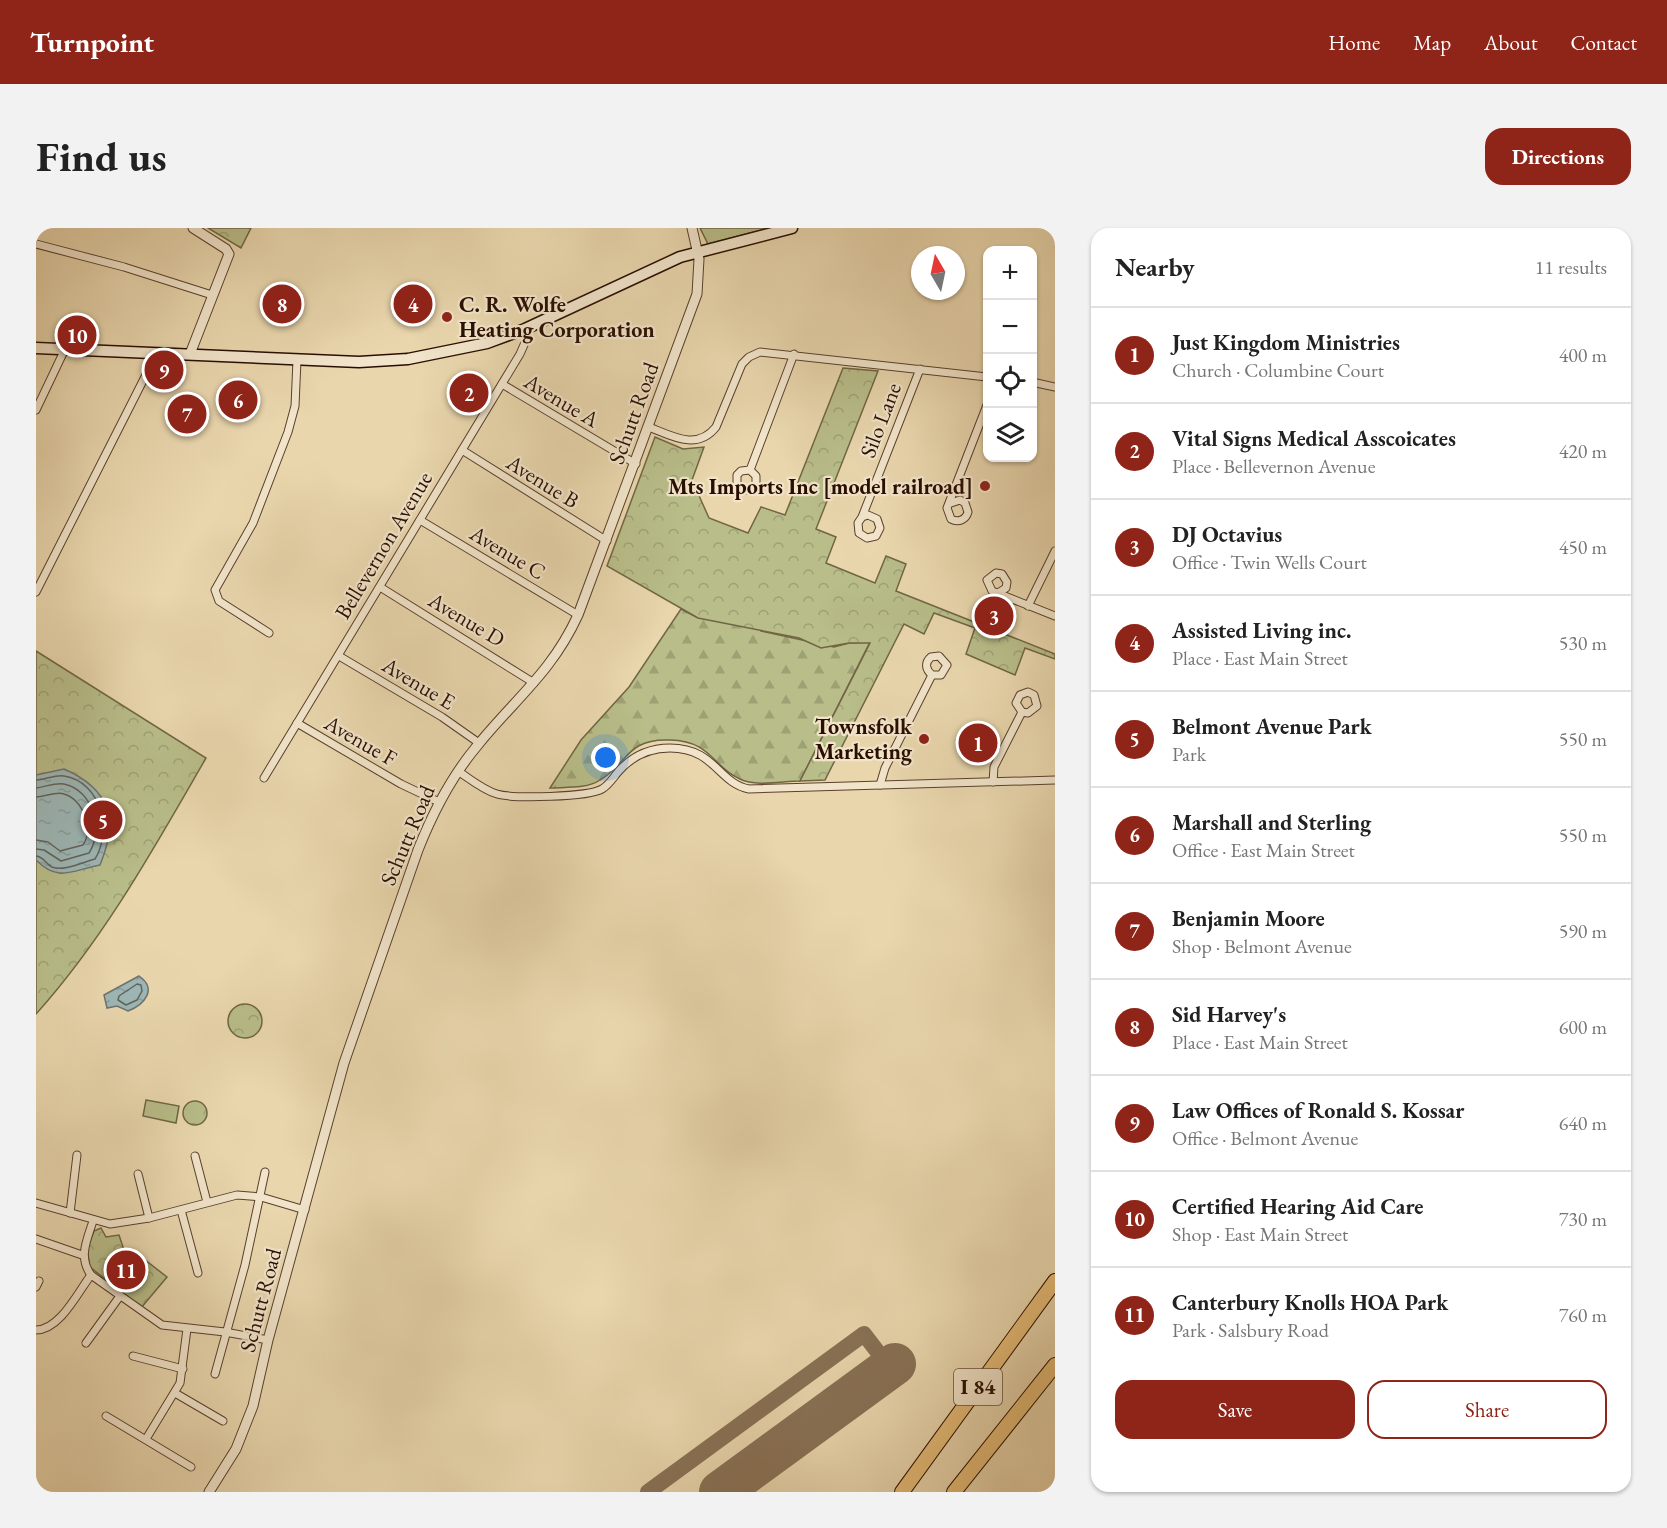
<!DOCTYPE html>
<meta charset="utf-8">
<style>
body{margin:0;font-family:"EB Garamond",serif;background:#f2f2f2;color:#222}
.controls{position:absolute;right:18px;top:18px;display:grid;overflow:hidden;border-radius:12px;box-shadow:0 2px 4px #0004}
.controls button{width:54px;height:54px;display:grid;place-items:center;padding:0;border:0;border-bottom:2px solid #e0e0e0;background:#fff;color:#222;font:30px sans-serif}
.compass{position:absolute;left:875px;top:18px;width:54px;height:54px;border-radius:50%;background:#fff;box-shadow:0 2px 4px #0004;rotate:351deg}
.you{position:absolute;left:570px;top:530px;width:21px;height:21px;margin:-15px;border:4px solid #fff;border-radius:50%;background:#1a73e8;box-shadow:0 0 0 9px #1a73e833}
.badge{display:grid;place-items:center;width:39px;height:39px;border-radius:50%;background:#8f2418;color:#fff;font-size:20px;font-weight:700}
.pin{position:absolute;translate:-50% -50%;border:3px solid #fff;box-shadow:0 2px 6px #0006}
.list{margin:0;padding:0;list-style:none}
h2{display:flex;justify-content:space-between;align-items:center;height:78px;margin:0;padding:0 24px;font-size:26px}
h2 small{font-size:20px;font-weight:400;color:#767676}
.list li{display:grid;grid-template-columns:39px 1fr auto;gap:18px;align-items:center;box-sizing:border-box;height:96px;padding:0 24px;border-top:2px solid #e0e0e0}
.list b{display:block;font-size:22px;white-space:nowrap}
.list p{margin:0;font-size:20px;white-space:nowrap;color:#767676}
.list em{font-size:20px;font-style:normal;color:#767676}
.actions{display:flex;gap:12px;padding:18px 24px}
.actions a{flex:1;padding:14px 0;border:2px solid #8f2418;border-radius:18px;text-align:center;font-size:21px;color:#8f2418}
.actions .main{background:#8f2418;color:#fff}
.icon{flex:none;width:33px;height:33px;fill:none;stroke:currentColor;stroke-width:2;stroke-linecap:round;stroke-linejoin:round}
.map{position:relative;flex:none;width:1019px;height:1264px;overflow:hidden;border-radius:18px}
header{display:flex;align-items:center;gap:36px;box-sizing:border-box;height:84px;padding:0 30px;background:#8f2418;color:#fff}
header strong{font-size:28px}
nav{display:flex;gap:33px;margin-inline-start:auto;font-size:21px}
.intro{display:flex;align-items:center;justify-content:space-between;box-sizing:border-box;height:144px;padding:0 36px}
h1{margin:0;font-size:42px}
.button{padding:15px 27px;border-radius:18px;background:#8f2418;color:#fff;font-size:21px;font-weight:700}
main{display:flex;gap:36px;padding:0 36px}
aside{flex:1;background:#fff;border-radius:18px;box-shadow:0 2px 4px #0004}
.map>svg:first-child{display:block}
.grass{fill:#b8bd89;stroke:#706644;stroke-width:1.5}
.forest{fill:url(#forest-firs);stroke:#706644;stroke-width:1.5}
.park{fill:url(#park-crowns);stroke:#706644;stroke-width:1.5}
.water{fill:url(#water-ripples);stroke:#6e736d;stroke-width:1.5}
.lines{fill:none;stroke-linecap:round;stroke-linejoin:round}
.shore{stroke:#62625a;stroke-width:1.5}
.taxiway{stroke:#897256;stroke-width:16}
.runway{stroke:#897256;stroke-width:42}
.minor-casing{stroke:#59402b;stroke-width:9}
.tertiary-casing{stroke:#59402b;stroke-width:11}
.secondary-casing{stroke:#290e00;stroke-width:13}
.motorway-casing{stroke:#290e00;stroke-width:16}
.minor{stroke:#f1e4ca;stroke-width:7}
.tertiary{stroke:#f1e4ca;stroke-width:9}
.secondary{stroke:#f1e4ca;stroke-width:10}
.motorway{stroke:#e4bb76;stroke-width:14}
.poi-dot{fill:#8f2418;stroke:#f1e4ca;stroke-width:2}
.labels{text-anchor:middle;stroke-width:4.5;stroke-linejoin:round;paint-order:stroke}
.shield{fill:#f1e4ca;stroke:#654e3d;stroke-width:1.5}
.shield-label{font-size:21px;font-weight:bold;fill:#290e00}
.poi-label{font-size:22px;font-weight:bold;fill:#290e00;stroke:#f1e4ca;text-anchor:end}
.street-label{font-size:22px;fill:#290e00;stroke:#f1e4ca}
</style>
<header>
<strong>Turnpoint</strong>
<nav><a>Home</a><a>Map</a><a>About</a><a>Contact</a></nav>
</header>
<div class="intro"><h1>Find us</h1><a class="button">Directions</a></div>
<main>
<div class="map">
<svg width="1019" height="1264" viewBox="0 0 1019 1264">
<defs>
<pattern id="forest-firs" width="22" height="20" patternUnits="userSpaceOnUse" patternTransform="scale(1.5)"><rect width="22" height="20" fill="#b8bd89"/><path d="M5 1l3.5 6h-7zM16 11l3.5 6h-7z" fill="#9ea174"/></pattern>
<pattern id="park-crowns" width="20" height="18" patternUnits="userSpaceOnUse" patternTransform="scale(1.5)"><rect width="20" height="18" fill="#b8bd89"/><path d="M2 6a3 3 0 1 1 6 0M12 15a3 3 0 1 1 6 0" fill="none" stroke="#9ea174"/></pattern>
<pattern id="water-ripples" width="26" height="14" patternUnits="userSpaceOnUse" patternTransform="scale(1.5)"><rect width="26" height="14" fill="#9cb6b5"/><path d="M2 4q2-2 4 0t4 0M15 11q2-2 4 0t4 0" fill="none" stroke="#869b9a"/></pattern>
</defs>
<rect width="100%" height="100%" fill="#e9d6ad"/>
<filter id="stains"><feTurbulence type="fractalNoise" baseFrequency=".00333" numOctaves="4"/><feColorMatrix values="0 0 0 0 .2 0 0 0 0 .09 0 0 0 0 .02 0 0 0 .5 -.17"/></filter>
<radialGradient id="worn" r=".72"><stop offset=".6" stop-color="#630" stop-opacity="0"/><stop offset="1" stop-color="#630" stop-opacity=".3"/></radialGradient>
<g class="grass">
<polygon points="664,0 733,0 672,16"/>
<polygon points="110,872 143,878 140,895 107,888"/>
</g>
<path class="forest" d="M753,330L725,403L798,419L813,415L834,414L764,553C747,553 720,559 704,551C676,539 676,513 634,512C590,510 591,537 564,552C551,561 530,559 514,560L545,512L593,459L645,381L662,390Z"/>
<g class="park">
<polygon points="172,0 215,0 205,20"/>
<polygon points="807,140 842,143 780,301 800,309 790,335 839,355 850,328 870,336 860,363 1019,426 1019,431 989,420 979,447 930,426 939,400 898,385 888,406 868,396 789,552 764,553 834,415 813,415 785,420 763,410 662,390 571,338 619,209 647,221 668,219 656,252 673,290 712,305 725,279 749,287"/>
<path d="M0,423L170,530C118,620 69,709 0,786Z"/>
<circle cx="209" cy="793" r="17"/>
<circle cx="159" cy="885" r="12"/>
<polygon points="65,1000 70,1009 83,1007 91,1031 104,1028 131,1049 105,1080 54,1039 51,1021 58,1003"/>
</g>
<g class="water">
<path d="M28,541C74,561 83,592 64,637C36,642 23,655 0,632V547Z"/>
<path d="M103,748C122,761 108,777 92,783L81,778L71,780L68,767Z"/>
</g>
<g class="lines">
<g class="shore">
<path d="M0,552C9,552 20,546 28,548C66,554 76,604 59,631C47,634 27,644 16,639C9,635 8,629 0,628"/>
<path d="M0,560C9,559 20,554 28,556C57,562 68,602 53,625L25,633L8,622L0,621"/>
<path d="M0,569C9,569 20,563 28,566C47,572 58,601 47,617L24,623L12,614L0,612"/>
<polygon points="101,756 105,757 106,763 101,772 90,777 82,772 83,768"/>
</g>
<polyline class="taxiway" points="612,1264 828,1106 854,1140"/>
<polyline class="runway" points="684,1264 859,1136"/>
<defs>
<g id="minor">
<polyline points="0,16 88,39 176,67"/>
<polyline points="996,154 1019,159"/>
<polyline points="466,156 600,236"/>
<polyline points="0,182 29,121"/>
<path d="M613,199C636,208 661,223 680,199L706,136L713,129L724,124L951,149"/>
<polyline points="426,222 571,313"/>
<polyline points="714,242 705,243 701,247 701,256 708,262 716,261 720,256 720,248 714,242 758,126"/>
<path d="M915,275L924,272L929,275L932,284C930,292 922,295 915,291L911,280L951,177"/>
<polyline points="826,289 822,295 823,305 831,310 840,308 844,300 841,291 832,287 826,289 884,141"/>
<polyline points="384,292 542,387"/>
<polyline points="344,359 498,455"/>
<polyline points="0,364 121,125"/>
<polyline points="962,365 970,360 971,354 966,346 960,345 951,352 956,363 1019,388"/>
<polyline points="992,378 1019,323"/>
<polyline points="233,405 183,373 179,362 217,295 252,204 259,178 261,132"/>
<polyline points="303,428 406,489 443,515"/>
<polyline points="261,495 365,556 403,574"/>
<path d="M422,543C434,551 447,562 461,566C478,571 552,569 566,561C573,557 577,550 582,544C595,529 613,520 634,520C679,520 682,555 713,561L1019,552"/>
<polyline points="228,550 484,126 491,110 489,101"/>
<polyline points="957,554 958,539 986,484 992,485 1001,478 998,467 992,464 984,467 980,475 986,484"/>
<path d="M844,557L849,540L896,447H905L911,437L903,428L895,429C888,435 890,442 896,447"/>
<polyline points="159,928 171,974"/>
<polyline points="102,946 113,990"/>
<polyline points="0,975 74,996 113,990 201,967 225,969 269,982"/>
<polyline points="145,982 162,1045"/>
<polyline points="34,985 41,927"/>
<path d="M57,993C51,1012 42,1029 55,1047L126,1097L189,1104L232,1112"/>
<polyline points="0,1011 46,1027"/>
<polyline points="0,1059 3,1053"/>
<path d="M0,1102C24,1102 42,1064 55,1047"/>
<polyline points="50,1115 84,1068"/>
<polyline points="97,1128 147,1141"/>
<polyline points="179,1146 209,1037 229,944"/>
<polyline points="139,1165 187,1193"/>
<polyline points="70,1188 155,1239"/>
<polyline points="110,1211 144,1155 151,1101"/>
</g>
<g id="tertiary">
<polyline points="154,126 193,26 190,21 157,0"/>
<path d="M173,1264L200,1221L217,1178L232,1112L308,835L382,622C397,584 415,549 441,518C479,471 516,444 542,387L661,66L663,31L656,0"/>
</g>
<polyline id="secondary" points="0,120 323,134 372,131 451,115 489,101 644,29 756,0"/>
<g id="motorway">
<polyline points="866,1264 1019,1053"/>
<polyline points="918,1264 1019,1137"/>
</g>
</defs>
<use href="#minor" class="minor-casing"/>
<use href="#tertiary" class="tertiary-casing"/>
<use href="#secondary" class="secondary-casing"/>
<use href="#motorway" class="motorway-casing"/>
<use href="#minor" class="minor"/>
<use href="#tertiary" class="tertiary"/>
<use href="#secondary" class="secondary"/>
<use href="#motorway" class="motorway"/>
</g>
<g class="poi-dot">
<circle cx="411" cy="89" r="6"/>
<circle cx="949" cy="258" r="6"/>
<circle cx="888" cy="511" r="6"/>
</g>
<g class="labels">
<rect class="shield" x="918" y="1141" width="48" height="36" rx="4.5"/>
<g class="shield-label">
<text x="942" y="1166">I 84</text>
</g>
<g class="poi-label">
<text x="423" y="84" text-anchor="start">C. R. Wolfe<tspan x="423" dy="25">Heating Corporation</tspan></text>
<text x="937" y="266">Mts Imports Inc [model railroad]</text>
<text x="876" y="506">Townsfolk<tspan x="876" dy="25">Marketing</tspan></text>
</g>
<g class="street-label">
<text transform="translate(526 172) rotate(31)" y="8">Avenue A</text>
<text transform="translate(597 185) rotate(-70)" y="8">Schutt Road</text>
<text transform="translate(844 192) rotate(-69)" y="8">Silo Lane</text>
<text transform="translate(507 253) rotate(32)" y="8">Avenue B</text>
<text transform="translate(347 317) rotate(-59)" y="8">Bellevernon Avenue</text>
<text transform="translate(472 324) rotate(31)" y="8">Avenue C</text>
<text transform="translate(431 391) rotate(31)" y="8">Avenue D</text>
<text transform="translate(383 455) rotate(31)" y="8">Avenue E</text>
<text transform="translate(325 512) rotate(30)" y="8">Avenue F</text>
<text transform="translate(371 607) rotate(-67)" y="8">Schutt Road</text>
<text transform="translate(224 1072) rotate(-75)" y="8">Schutt Road</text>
</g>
</g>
<rect width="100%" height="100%" filter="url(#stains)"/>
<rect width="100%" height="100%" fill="url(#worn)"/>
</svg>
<div class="controls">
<button>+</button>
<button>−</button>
<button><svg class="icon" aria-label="locate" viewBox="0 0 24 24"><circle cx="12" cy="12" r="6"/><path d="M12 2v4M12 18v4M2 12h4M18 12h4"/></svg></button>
<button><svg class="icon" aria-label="layers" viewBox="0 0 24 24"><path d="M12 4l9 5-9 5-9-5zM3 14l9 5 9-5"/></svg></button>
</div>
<svg class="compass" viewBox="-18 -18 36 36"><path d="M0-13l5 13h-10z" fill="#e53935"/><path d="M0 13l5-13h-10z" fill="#767676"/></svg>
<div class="you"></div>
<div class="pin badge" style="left:942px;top:515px">1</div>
<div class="pin badge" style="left:433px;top:165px">2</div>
<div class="pin badge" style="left:958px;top:388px">3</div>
<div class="pin badge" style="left:377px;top:76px">4</div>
<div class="pin badge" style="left:67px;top:592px">5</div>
<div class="pin badge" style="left:202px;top:172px">6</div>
<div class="pin badge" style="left:151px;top:186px">7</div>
<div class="pin badge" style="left:246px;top:76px">8</div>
<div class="pin badge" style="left:128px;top:142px">9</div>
<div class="pin badge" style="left:41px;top:107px">10</div>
<div class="pin badge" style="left:90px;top:1042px">11</div>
</div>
<aside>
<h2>Nearby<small>11 results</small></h2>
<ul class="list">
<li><span class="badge">1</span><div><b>Just Kingdom Ministries</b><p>Church · Columbine Court</p></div><em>400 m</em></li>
<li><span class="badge">2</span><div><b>Vital Signs Medical Asscoicates</b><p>Place · Bellevernon Avenue</p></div><em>420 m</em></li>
<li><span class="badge">3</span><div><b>DJ Octavius</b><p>Office · Twin Wells Court</p></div><em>450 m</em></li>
<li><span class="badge">4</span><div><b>Assisted Living inc.</b><p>Place · East Main Street</p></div><em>530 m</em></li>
<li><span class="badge">5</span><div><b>Belmont Avenue Park</b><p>Park</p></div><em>550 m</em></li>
<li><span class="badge">6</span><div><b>Marshall and Sterling</b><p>Office · East Main Street</p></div><em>550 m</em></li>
<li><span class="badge">7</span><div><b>Benjamin Moore</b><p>Shop · Belmont Avenue</p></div><em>590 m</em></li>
<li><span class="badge">8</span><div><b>Sid Harvey's</b><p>Place · East Main Street</p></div><em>600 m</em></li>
<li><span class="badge">9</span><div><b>Law Offices of Ronald S. Kossar</b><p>Office · Belmont Avenue</p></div><em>640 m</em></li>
<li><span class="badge">10</span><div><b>Certified Hearing Aid Care</b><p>Shop · East Main Street</p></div><em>730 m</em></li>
<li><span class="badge">11</span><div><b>Canterbury Knolls HOA Park</b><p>Park · Salsbury Road</p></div><em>760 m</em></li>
</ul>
<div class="actions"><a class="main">Save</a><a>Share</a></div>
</aside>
</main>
